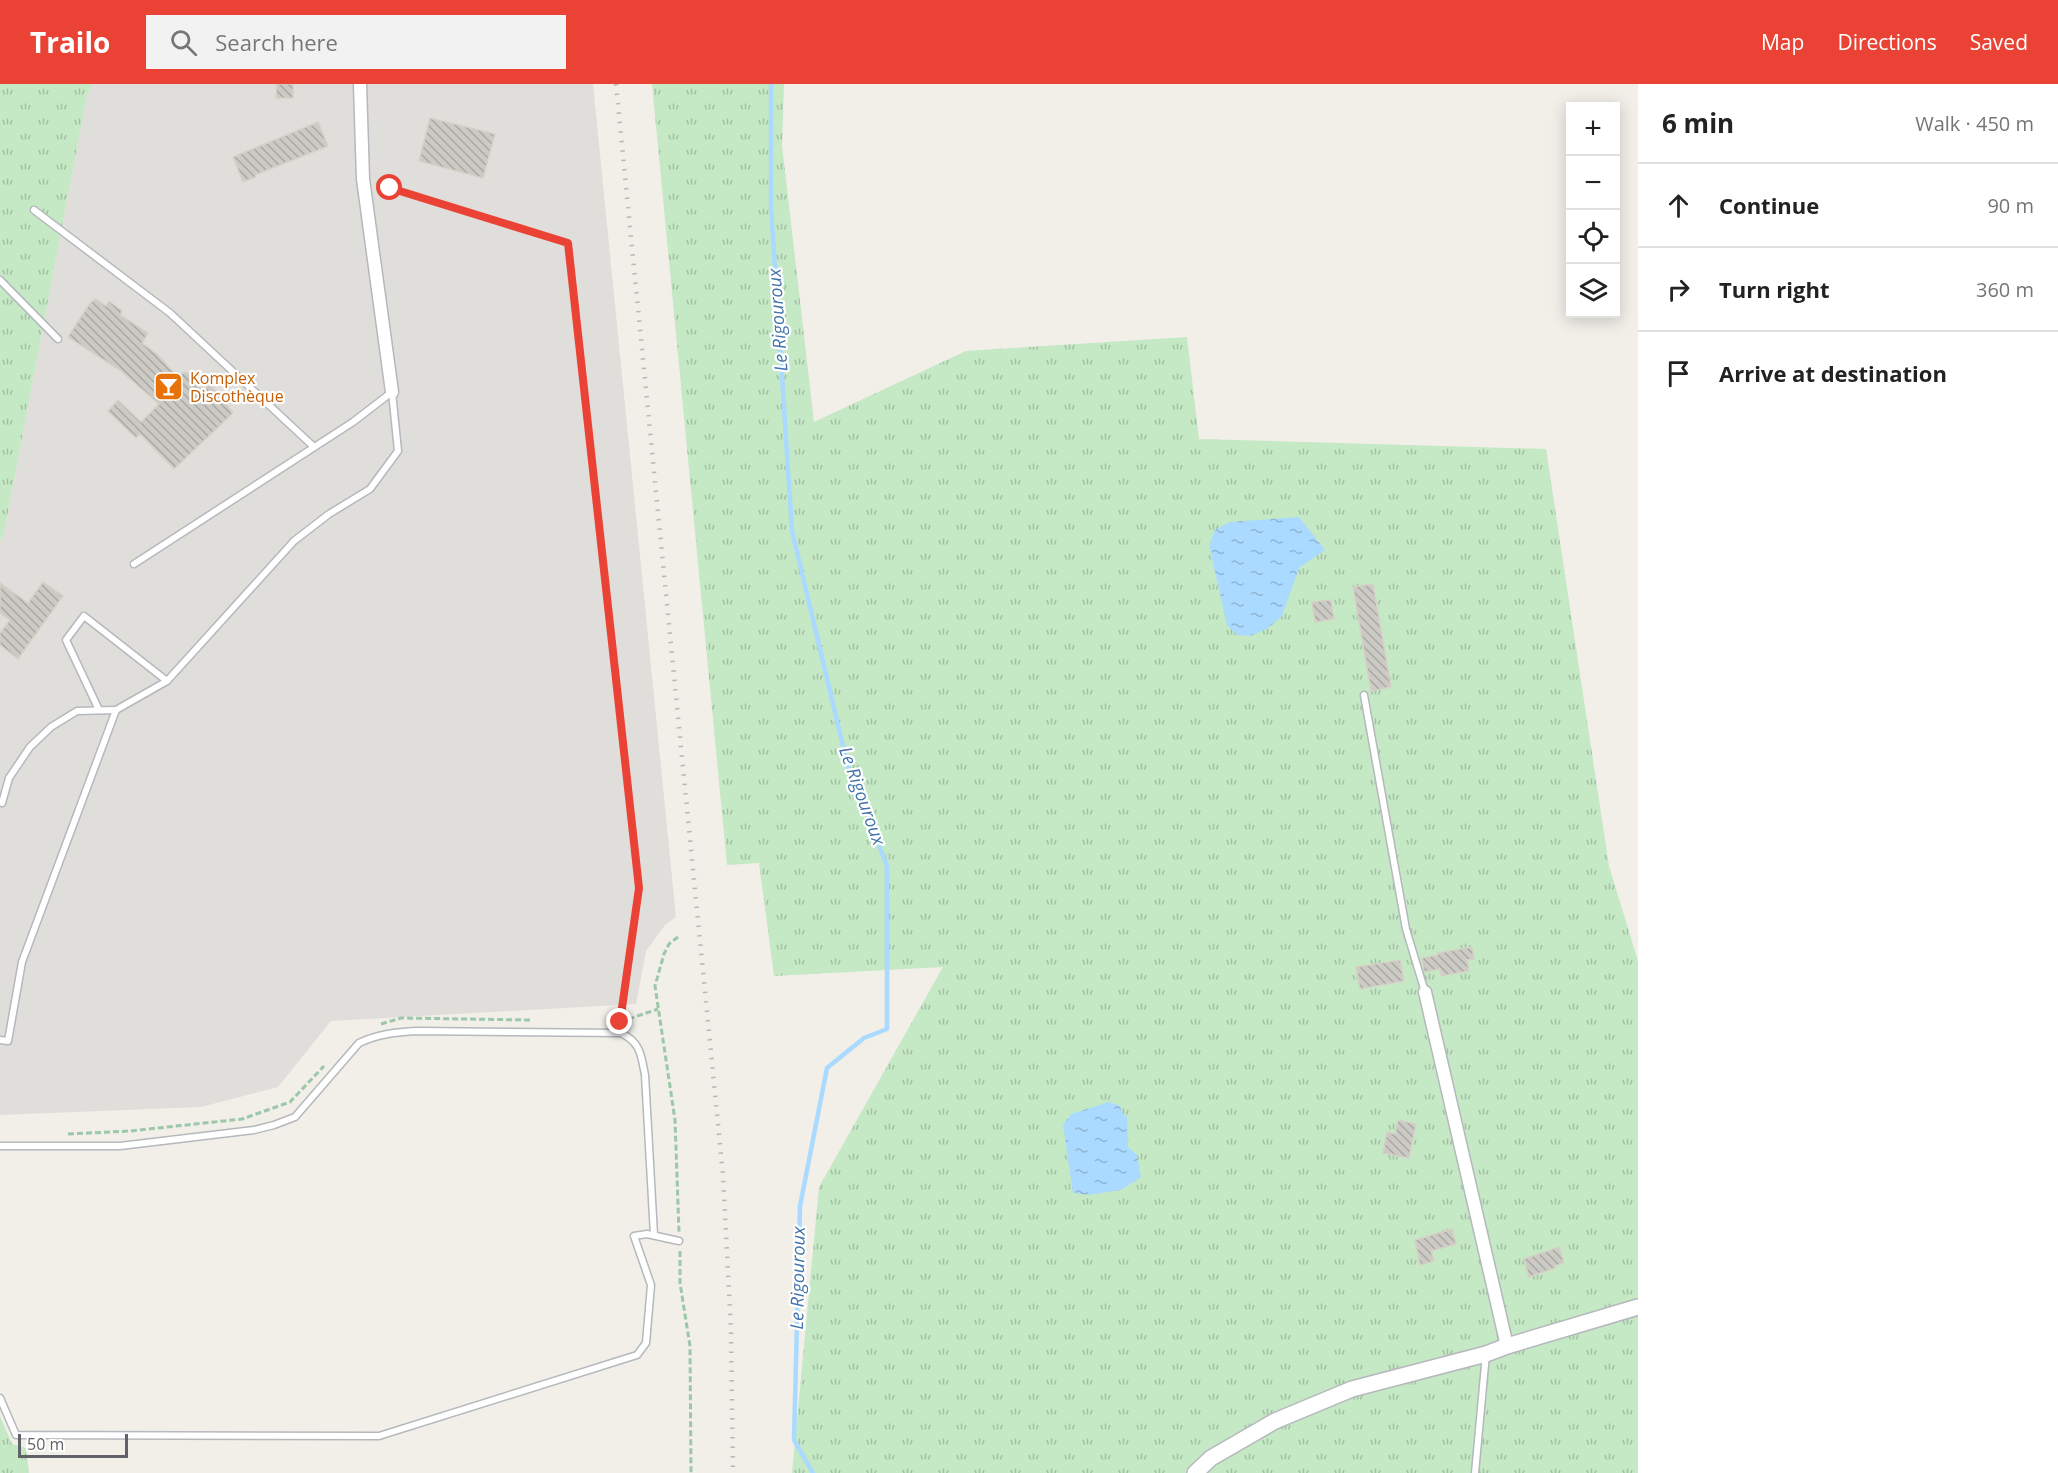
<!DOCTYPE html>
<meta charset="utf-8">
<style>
body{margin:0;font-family:"Open Sans",sans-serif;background:#f2f2f2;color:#222}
.controls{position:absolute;right:18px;top:18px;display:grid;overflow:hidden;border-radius:0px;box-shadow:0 3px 15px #0003}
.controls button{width:54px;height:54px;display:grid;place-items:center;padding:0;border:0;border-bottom:2px solid #e0e0e0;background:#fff;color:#222;font:30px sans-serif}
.scale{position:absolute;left:18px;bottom:15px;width:110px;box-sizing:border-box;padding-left:6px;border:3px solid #5f6368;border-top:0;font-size:16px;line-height:21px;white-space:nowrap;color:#5f6368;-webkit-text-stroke:4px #fff;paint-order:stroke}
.stop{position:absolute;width:18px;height:18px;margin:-14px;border:4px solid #ea4335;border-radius:50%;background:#fff}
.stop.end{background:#ea4335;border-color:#fff;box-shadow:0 2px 6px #0008}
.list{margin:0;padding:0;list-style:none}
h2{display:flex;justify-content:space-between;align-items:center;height:78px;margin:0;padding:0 24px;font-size:26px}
h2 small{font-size:20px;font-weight:400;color:#767676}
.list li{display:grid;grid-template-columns:39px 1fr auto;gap:18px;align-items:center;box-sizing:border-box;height:84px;padding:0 24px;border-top:2px solid #e0e0e0}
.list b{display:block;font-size:22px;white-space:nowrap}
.list em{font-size:20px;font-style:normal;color:#767676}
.icon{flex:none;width:33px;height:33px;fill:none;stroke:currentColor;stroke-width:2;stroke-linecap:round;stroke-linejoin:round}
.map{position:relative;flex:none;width:1638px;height:1389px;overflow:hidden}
header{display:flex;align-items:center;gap:36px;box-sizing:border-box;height:84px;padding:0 30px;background:#ea4335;color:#fff}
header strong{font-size:28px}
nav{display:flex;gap:33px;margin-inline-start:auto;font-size:21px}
.search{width:420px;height:54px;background:#f2f2f2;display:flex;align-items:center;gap:15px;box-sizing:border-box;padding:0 21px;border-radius:0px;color:#767676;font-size:22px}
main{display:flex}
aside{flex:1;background:#fff}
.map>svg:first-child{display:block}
.industrial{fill:#e0deda}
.grass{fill:url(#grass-tufts)}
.water{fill:url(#water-ripples)}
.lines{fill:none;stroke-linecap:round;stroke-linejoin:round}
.stream{stroke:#aadaff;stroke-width:4.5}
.building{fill:url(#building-back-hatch);stroke:#d6d1c6;stroke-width:1.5}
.service-casing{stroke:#b5b8bc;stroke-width:9}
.minor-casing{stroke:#b5b8bc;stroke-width:15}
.tertiary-casing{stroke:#b5b8bc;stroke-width:18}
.path{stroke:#9cc7a9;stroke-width:3;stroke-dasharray:6 3;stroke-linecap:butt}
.service{stroke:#fff;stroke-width:6}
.minor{stroke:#fff;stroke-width:12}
.tertiary{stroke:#fff;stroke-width:15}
.rail{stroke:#b6b7b8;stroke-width:4.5;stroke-dasharray:1.5 8;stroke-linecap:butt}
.route{stroke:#ea4335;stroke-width:8}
.labels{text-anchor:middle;stroke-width:4.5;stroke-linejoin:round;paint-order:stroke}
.food-label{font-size:16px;fill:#c56008;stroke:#fff;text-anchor:start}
.water-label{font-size:18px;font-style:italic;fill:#4174aa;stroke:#fff}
</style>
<header>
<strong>Trailo</strong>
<div class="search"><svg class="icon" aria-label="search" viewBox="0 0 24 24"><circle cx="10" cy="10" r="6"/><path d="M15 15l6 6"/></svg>Search here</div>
<nav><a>Map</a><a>Directions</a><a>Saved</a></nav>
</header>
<main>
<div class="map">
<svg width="1638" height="1389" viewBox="0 0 1638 1389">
<defs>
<pattern id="grass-tufts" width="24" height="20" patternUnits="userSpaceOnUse" patternTransform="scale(1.5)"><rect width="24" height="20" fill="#c5e8c5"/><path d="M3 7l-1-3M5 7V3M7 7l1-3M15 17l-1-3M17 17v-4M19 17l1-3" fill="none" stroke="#a3c0a4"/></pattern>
<pattern id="water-ripples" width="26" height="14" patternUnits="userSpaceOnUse" patternTransform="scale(1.5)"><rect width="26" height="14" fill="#aadaff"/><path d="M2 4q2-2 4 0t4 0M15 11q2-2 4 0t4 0" fill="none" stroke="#8eb4d2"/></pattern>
<pattern id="building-back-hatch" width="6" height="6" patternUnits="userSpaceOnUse" patternTransform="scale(1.5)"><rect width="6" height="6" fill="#cccac5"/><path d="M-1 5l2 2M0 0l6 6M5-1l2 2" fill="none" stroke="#a9a8a4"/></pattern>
</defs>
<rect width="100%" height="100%" fill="#f1efe8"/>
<polygon class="industrial" points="93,0 593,0 676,833 665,841 646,867 636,920 331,937 278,1003 201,1023 0,1031 0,458 4,449 87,11"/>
<g class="grass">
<polygon points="0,0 93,0 87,11 4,449 0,458"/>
<polygon points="652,0 784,0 782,61 814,338 966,267 1187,253 1199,355 1546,365 1609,782 1638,877 1638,1389 792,1389 819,1103 943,883 774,892 759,779 727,781"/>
<polygon points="0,1332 12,1360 26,1364 29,1389 0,1389"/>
</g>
<g class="water">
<polygon points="1299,433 1325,466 1299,484 1282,532 1267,545 1250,552 1237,551 1227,541 1209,461 1215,446 1230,438"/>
<polygon points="1109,1018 1120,1022 1122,1028 1127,1033 1128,1063 1137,1071 1141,1093 1121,1106 1089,1111 1073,1109 1063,1041 1071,1030"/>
</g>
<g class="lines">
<polyline class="stream" points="771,0 771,123 792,447 848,683 887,782 887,945 864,954 827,984 800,1122 794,1356 813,1389"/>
</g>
<g class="building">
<polygon points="277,0 293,0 293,14 276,14"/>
<polygon points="430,34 495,50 483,94 419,77"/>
<polygon points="318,38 328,62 255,91 256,93 243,98 233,73"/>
<polygon points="96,215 106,222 109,217 122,227 120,231 148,249 142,259 157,270 178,293 184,288 190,290 193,297 203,307 210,300 233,329 174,385 140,350 136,354 108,327 118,316 141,338 159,320 121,287 68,253 90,219"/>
<polygon points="43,498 63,512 18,575 0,561 0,549 10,536 0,529 0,499 28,519"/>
<polygon points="1373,500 1391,603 1371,607 1353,503"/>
<polygon points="1331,516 1334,535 1315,538 1312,518"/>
<polygon points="1472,863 1474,875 1467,876 1469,887 1441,892 1440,885 1424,888 1422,874 1438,871 1438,869"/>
<polygon points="1400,876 1404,897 1360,905 1356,883"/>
<polygon points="1398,1036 1416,1040 1409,1074 1383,1069 1387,1048 1395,1050"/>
<polygon points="1452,1145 1456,1160 1431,1167 1434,1177 1420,1181 1415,1156"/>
<polygon points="1559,1163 1564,1179 1555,1182 1555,1184 1529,1193 1524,1175"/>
</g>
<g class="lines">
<defs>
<g id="service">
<polyline points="34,126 170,229 314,363"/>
<polyline points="0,196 58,255"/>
<polyline points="134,480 353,338 392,308"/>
<polyline points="1364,611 1406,845 1425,908"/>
<polyline points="99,626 66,556 84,532 167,597"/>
<polyline points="2,719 9,694 30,663 51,643 77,627 116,626"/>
<polyline points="0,956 8,957 22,878 116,626 167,597 294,457 329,430 370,405 398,367 392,308"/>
<path d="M0,1062H120L254,1046L274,1041L295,1033L359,959C378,950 397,948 417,947L621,949C641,959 641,971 645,991L654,1151"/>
<polyline points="0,1314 16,1351 379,1352 637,1271 646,1259 651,1201 634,1152 647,1150 679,1157"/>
<polyline points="1475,1389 1486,1270"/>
</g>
<g id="minor">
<polyline points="360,0 363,95 392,308"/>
<polyline points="1425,908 1507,1262"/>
</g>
<polyline id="tertiary" points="1195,1389 1211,1374 1275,1337 1352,1305 1486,1270 1507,1262 1638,1223"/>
</defs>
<use href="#service" class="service-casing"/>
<use href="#minor" class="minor-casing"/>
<use href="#tertiary" class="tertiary-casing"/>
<g class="path">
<polyline points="376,99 568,159 639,804 620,938"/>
<polyline points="678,853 669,860 664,870 655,902 675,1036 679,1148"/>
<polyline points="620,938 658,925"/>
<polyline points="381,940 401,934 530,936"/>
<polyline points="68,1050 130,1047 242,1035 290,1018 324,982"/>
<polyline points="680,1167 680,1199 690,1262 691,1389"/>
</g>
<use href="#service" class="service"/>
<use href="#minor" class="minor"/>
<use href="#tertiary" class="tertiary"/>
<polyline class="rail" points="616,0 723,1091 731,1247 733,1389"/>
</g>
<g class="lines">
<polyline class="route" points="390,104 568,159 639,804 620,938"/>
</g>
<defs>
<symbol id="bar-square" viewBox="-11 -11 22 22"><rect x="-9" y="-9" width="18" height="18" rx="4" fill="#e8710a" stroke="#fff"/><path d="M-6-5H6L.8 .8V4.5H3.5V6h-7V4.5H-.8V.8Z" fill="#fff"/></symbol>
</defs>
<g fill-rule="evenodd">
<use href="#bar-square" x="152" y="286" width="33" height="33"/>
</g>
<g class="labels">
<g class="food-label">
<text x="190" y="300">Komplex<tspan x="190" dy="18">Discothèque</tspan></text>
</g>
<g class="water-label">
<text transform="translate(778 236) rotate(-94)" y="6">Le Rigouroux</text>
<text transform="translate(862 712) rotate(70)" y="6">Le Rigouroux</text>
<text transform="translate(798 1194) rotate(-89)" y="6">Le Rigouroux</text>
</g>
</g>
</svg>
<div class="controls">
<button>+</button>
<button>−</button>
<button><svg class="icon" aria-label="locate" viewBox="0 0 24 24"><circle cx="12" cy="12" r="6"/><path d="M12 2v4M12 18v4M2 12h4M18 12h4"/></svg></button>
<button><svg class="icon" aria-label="layers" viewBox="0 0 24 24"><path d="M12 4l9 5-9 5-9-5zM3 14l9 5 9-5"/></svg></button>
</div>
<div class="scale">50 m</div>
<div class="stop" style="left:390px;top:104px"></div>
<div class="stop end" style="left:620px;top:938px"></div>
</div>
<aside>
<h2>6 min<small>Walk · 450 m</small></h2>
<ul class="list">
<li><svg class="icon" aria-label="ahead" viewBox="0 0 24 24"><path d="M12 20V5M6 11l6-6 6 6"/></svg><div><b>Continue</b></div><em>90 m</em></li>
<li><svg class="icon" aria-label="right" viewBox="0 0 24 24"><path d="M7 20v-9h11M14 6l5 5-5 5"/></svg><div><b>Turn right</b></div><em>360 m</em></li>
<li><svg class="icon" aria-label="arrive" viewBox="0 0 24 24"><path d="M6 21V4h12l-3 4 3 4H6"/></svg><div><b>Arrive at destination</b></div></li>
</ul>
</aside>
</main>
